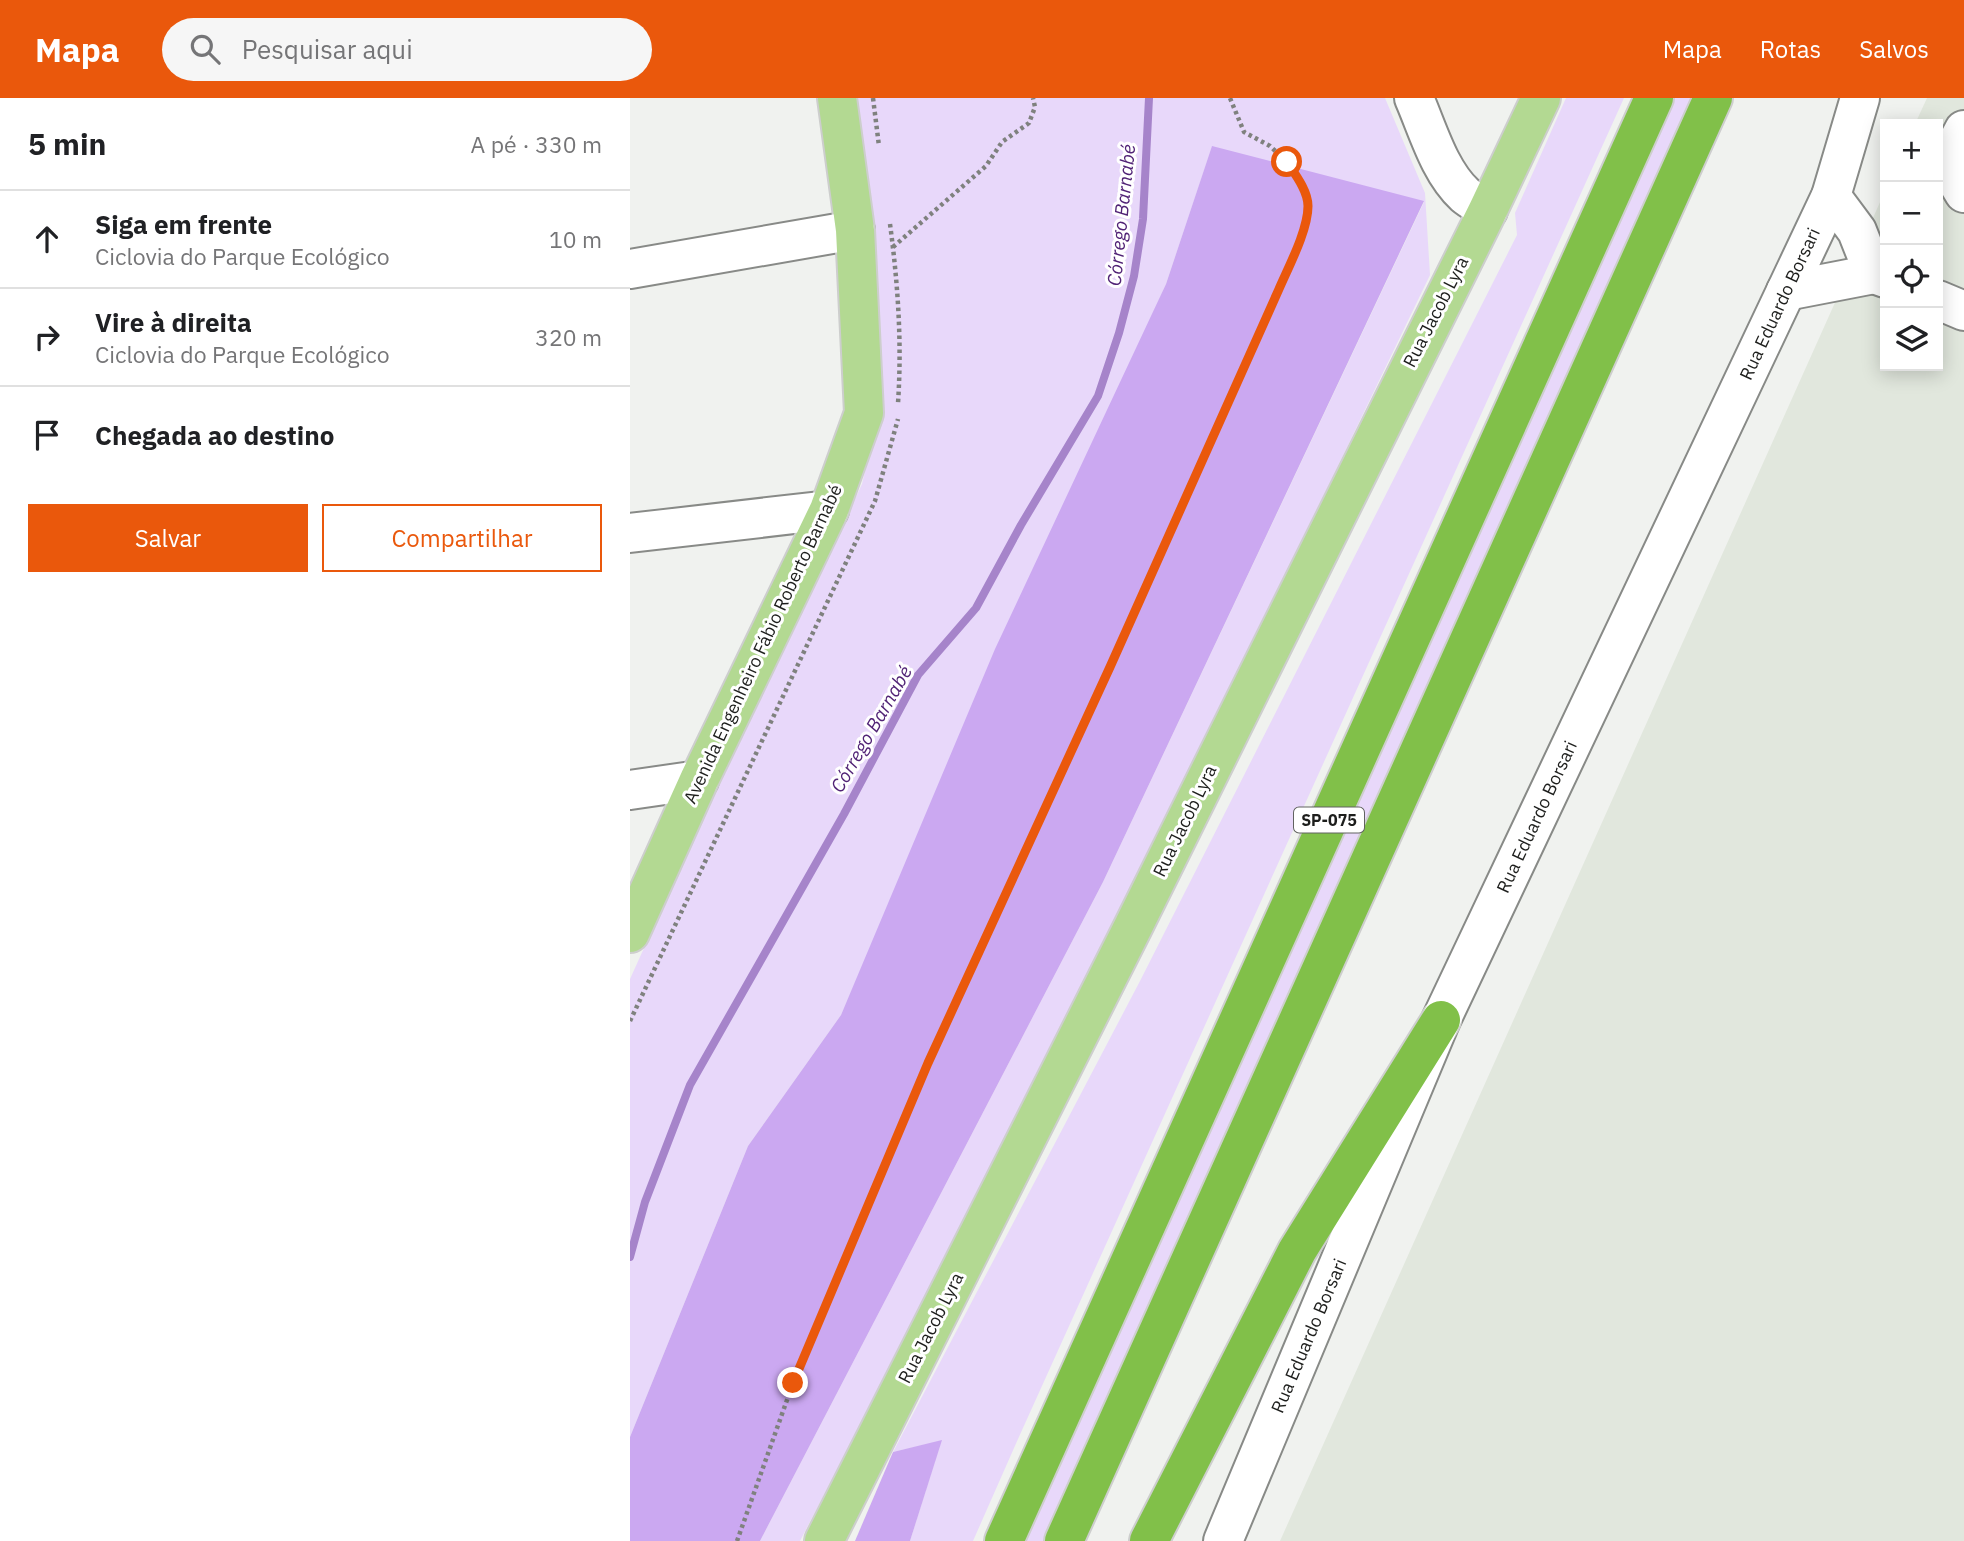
<!DOCTYPE html>
<html lang="pt">
<meta charset="utf-8">
<style>
body{margin:0;font-family:"IBM Plex Sans",sans-serif;background:#f6f6f6;color:#202124}
.controls{position:absolute;right:21px;top:21px;display:grid;overflow:hidden;border-radius:0px;box-shadow:0 4px 18px #0003}
.controls button{width:63px;height:63px;display:grid;place-items:center;padding:0;border:0;border-bottom:2px solid #e0e0e0;background:#fff;color:#202124;font:35px sans-serif}
.stop{position:absolute;width:21px;height:21px;margin:-16px;border:5px solid #ea580c;border-radius:50%;background:#fff}
.stop.end{background:#ea580c;border-color:#fff;box-shadow:0 2px 7px #0008}
.list{margin:0;padding:0;list-style:none}
h2{display:flex;justify-content:space-between;align-items:center;height:91px;margin:0;padding:0 28px;font-size:30px}
h2 small{font-size:23px;font-weight:400;color:#757577}
.list li{display:grid;grid-template-columns:46px 1fr auto;gap:21px;align-items:center;box-sizing:border-box;height:98px;padding:0 28px;border-top:2px solid #e0e0e0}
.list b{display:block;font-size:26px;white-space:nowrap}
.list p{margin:0;font-size:23px;white-space:nowrap;color:#757577}
.list em{font-size:23px;font-style:normal;color:#757577}
.actions{display:flex;gap:14px;padding:21px 28px}
.actions a{flex:1;padding:16px 0;border:2px solid #ea580c;border-radius:0px;text-align:center;font-size:24px;color:#ea580c}
.actions .main{background:#ea580c;color:#fff}
.icon{flex:none;width:38px;height:38px;fill:none;stroke:currentColor;stroke-width:2;stroke-linecap:round;stroke-linejoin:round}
.map{position:relative;flex:none;width:1334px;height:1443px;overflow:hidden}
header{display:flex;align-items:center;gap:42px;box-sizing:border-box;height:98px;padding:0 35px;background:#ea580c;color:#fff}
header strong{font-size:33px}
nav{display:flex;gap:38px;margin-inline-start:auto;font-size:24px}
.search{width:490px;height:63px;background:#f6f6f6;display:flex;align-items:center;gap:18px;box-sizing:border-box;padding:0 24px;border-radius:38px;color:#757577;font-size:26px}
main{display:flex}
aside{flex:1;background:#fff}
.map>svg:first-child{display:block}
.built{fill:#e1e7dd}
.green{fill:#e8d8fa}
.forest{fill:#cba8f1}
.lines{fill:none;stroke-linecap:round;stroke-linejoin:round}
.stream{stroke:#a684ca;stroke-width:8}
.minor-casing{stroke:#888a87;stroke-width:42}
.major-casing{stroke:#cdcecd;stroke-width:42}
.highway-casing{stroke:#cdcecd;stroke-width:42}
.path{stroke:#7f817e;stroke-width:4.5;stroke-dasharray:3.5 3.5;stroke-linecap:butt}
.minor{stroke:#fff;stroke-width:38}
.major{stroke:#b3d992;stroke-width:38}
.highway{stroke:#81c049;stroke-width:38}
.route{stroke:#ea580c;stroke-width:9}
.labels{text-anchor:middle;stroke-width:6;stroke-linejoin:round;paint-order:stroke}
.shield{fill:#fff;stroke:#616260;stroke-width:2}
.shield-label{font-size:16px;font-weight:bold;fill:#1d1e1c}
.street-label{font-size:18px;fill:#1d1e1c;stroke:#fff}
.water-label{font-size:19px;font-style:italic;fill:#512376;stroke:#fff}
</style>
<header>
<strong>Mapa</strong>
<div class="search"><svg class="icon" aria-label="search" viewBox="0 0 24 24"><circle cx="10" cy="10" r="6"/><path d="M15 15l6 6"/></svg>Pesquisar aqui</div>
<nav><a>Mapa</a><a>Rotas</a><a>Salvos</a></nav>
</header>
<main>
<aside>
<h2>5 min<small>A pé · 330 m</small></h2>
<ul class="list">
<li><svg class="icon" aria-label="ahead" viewBox="0 0 24 24"><path d="M12 20V5M6 11l6-6 6 6"/></svg><div><b>Siga em frente</b><p>Ciclovia do Parque Ecológico</p></div><em>10 m</em></li>
<li><svg class="icon" aria-label="right" viewBox="0 0 24 24"><path d="M7 20v-9h11M14 6l5 5-5 5"/></svg><div><b>Vire à direita</b><p>Ciclovia do Parque Ecológico</p></div><em>320 m</em></li>
<li><svg class="icon" aria-label="arrive" viewBox="0 0 24 24"><path d="M6 21V4h12l-3 4 3 4H6"/></svg><div><b>Chegada ao destino</b></div></li>
</ul>
<div class="actions"><a class="main">Salvar</a><a>Compartilhar</a></div>
</aside>
<div class="map">
<svg width="1334" height="1443" viewBox="0 0 1334 1443">
<rect width="100%" height="100%" fill="#f0f2ef"/>
<polygon class="built" points="1297,0 1334,0 1334,1443 650,1443 1255,93 1255,268 1308,268 1308,26 1285,26"/>
<g class="green">
<polygon points="225,0 755,0 795,95 800,177 447,910 170,1443 130,1443 473,784 794,104 582,49 536,186 211,917 118,1048 0,1339 0,881 66,735 232,386 251,302 247,190"/>
<polygon points="936,0 994,0 388,1341 343,1443 280,1443 311,1343 263,1354 510,883 887,137 885,115"/>
<polygon points="1035,0 1066,0 419,1443 388,1443"/>
</g>
<g class="forest">
<polygon points="582,48 794,103 473,784 130,1443 0,1443 0,1339 118,1048 211,917 365,551 536,186"/>
<polygon points="312,1342 280,1443 225,1443 263,1354"/>
</g>
<g class="lines">
<polyline class="stream" points="0,1159 15,1104 60,987 214,716 288,577 346,510 391,427 468,298 489,235 504,178 513,121 519,0"/>
<defs>
<g id="minor">
<path d="M784,0C798,32 809,73 835,97C842,103 851,107 858,112"/>
<polyline points="1334,32 1325,49 1322,75 1334,95"/>
<polyline points="1201,98 1227,133 1244,176 1255,180"/>
<polyline points="0,171 225,132"/>
<polyline points="1156,193 1244,176"/>
<polyline points="1308,202 1334,213"/>
<polyline points="0,435 199,412"/>
<polyline points="0,692 69,682"/>
<polyline points="593,1443 811,922 1201,98 1230,0"/>
</g>
<g id="major">
<polyline points="0,835 69,682 199,412 234,315 225,132 207,0"/>
<polyline points="194,1443 503,829 858,112 911,0"/>
</g>
<g id="highway">
<polyline points="374,1443 1024,0"/>
<polyline points="434,1443 1083,0"/>
<polyline points="519,1443 667,1153 811,922"/>
</g>
</defs>
<use href="#minor" class="minor-casing"/>
<use href="#major" class="major-casing"/>
<use href="#highway" class="highway-casing"/>
<g class="path">
<polyline points="243,0 249,48"/>
<path d="M260,126C268,186 272,245 268,305"/>
<polyline points="263,149 356,68 372,44 399,25 405,9 403,0"/>
<polyline points="0,923 245,403 268,321"/>
<polyline points="107,1443 163,1285 298,965 480,569 649,191 674,130 679,107 671,85 657,64 640,48 614,34 600,0"/>
</g>
<use href="#minor" class="minor"/>
<use href="#major" class="major"/>
<use href="#highway" class="highway"/>
</g>
<g class="lines">
<path class="route" d="M163,1285L298,965L480,569L649,191C659,168 678,132 678,108C678,93 665,76 657,64"/>
</g>
<g class="labels">
<rect class="shield" x="664" y="709.5" width="70" height="25" rx="5"/>
<g class="shield-label">
<text x="699" y="728">SP-075</text>
</g>
<g class="street-label">
<text transform="translate(1150 206) rotate(-65)" y="6">Rua Eduardo Borsari</text>
<text transform="translate(806 214) rotate(-63)" y="6">Rua Jacob Lyra</text>
<text transform="translate(133 546) rotate(-65)" y="6">Avenida Engenheiro Fábio Roberto Barnabé</text>
<text transform="translate(907 719) rotate(-65)" y="6">Rua Eduardo Borsari</text>
<text transform="translate(555 723) rotate(-64)" y="6">Rua Jacob Lyra</text>
<text transform="translate(301 1230) rotate(-63)" y="6">Rua Jacob Lyra</text>
<text transform="translate(679 1238) rotate(-67)" y="6">Rua Eduardo Borsari</text>
</g>
<g class="water-label">
<text transform="translate(491 117) rotate(-84)" y="7">Córrego Barnabé</text>
<text transform="translate(241 631) rotate(-60)" y="7">Córrego Barnabé</text>
</g>
</g>
</svg>
<div class="controls">
<button>+</button>
<button>−</button>
<button><svg class="icon" aria-label="locate" viewBox="0 0 24 24"><circle cx="12" cy="12" r="6"/><path d="M12 2v4M12 18v4M2 12h4M18 12h4"/></svg></button>
<button><svg class="icon" aria-label="layers" viewBox="0 0 24 24"><path d="M12 4l9 5-9 5-9-5zM3 14l9 5 9-5"/></svg></button>
</div>
<div class="stop" style="left:657px;top:64px"></div>
<div class="stop end" style="left:163px;top:1285px"></div>
</div>
</main>
